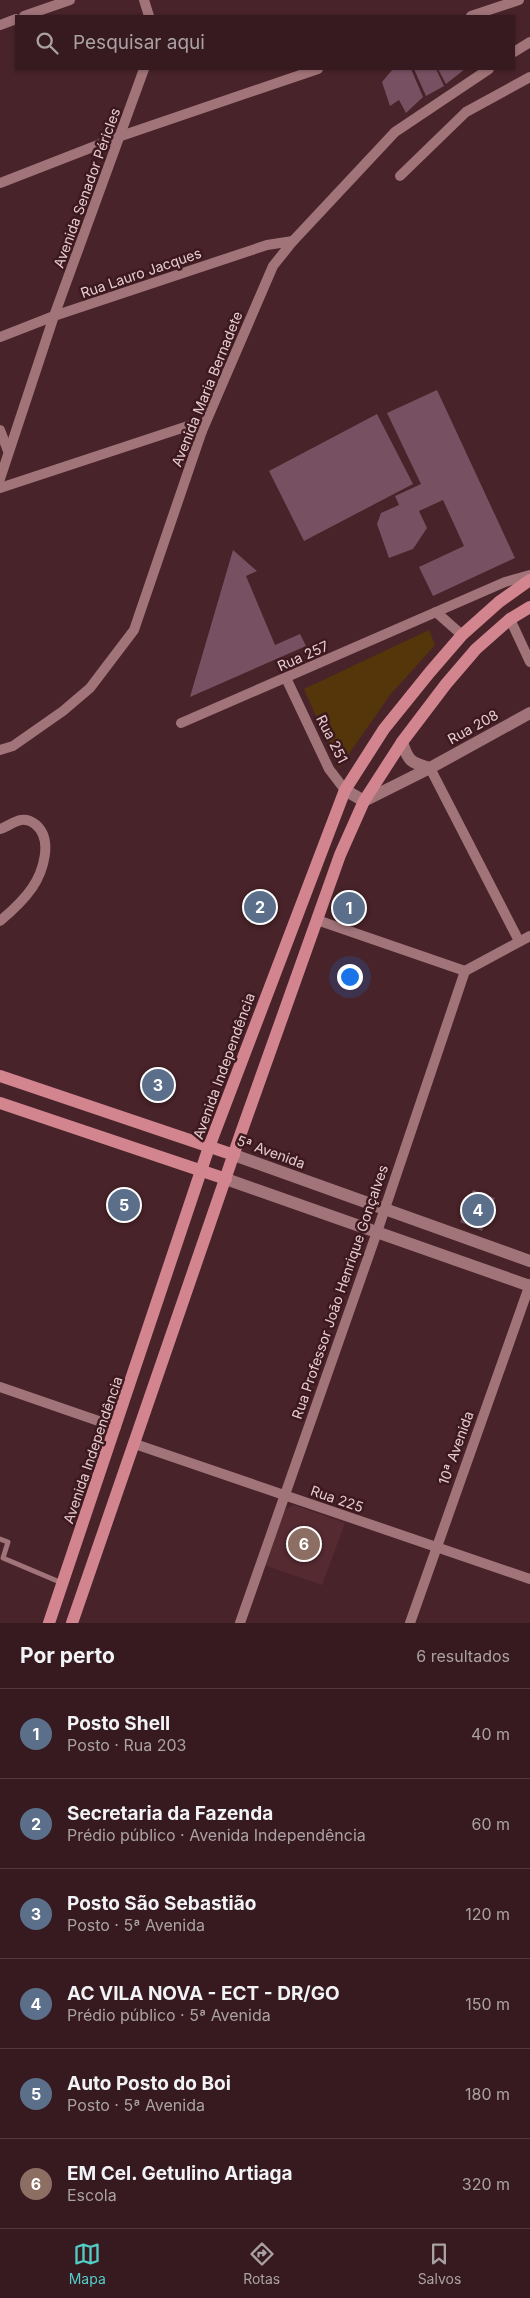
<!DOCTYPE html>
<html lang="pt">
<meta charset="utf-8">
<style>
body{margin:0;font-family:Inter,sans-serif;background:#41272c;color:#f1f3f6}
.you{position:absolute;left:349px;top:976px;width:18px;height:18px;margin:-12px;border:4px solid #fff;border-radius:50%;background:#1a73e8;box-shadow:0 0 0 8px #1a73e833}
.badge{display:grid;place-items:center;width:32px;height:32px;border-radius:50%;background:#54cdc8;color:#fff;font-size:16px;font-weight:700}
.pin{position:absolute;translate:-50% -50%;border:2px solid #fff;box-shadow:0 1px 5px #0006}
.list{margin:0;padding:0;list-style:none}
h2{display:flex;justify-content:space-between;align-items:center;height:65px;margin:0;padding:0 20px;font-size:21px}
h2 small{font-size:16px;font-weight:400;color:#aaa1a4}
.list li{display:grid;grid-template-columns:32px 1fr auto;gap:15px;align-items:center;box-sizing:border-box;height:90px;padding:0 20px;border-top:1px solid #50383d}
.list b{display:block;font-size:19px;white-space:nowrap}
.list p{margin:0;font-size:16px;white-space:nowrap;color:#aaa1a4}
.list em{font-size:16px;font-style:normal;color:#aaa1a4}
.icon{flex:none;width:28px;height:28px;fill:none;stroke:currentColor;stroke-width:2;stroke-linecap:round;stroke-linejoin:round}
.map{position:relative;flex:none;width:530px;height:1623px;overflow:hidden}
.search{position:absolute;background:#361a1f;box-shadow:0 1px 4px #0004;left:15px;right:15px;top:15px;height:55px;display:flex;align-items:center;gap:12px;box-sizing:border-box;padding:0 18px;border-radius:0px;color:#aaa1a4;font-size:19px}
.sheet{height:605px;background:#361a1f}
nav{display:flex;justify-content:space-around;align-items:center;box-sizing:border-box;height:70px;border-top:1px solid #50383d;background:#361a1f;font-size:14px;color:#aaa1a4}
nav a{display:grid;justify-items:center;gap:2px}
nav .on{color:#54cdc8}
.map>svg:first-child{display:block}
.built{fill:#562a31}
.green{fill:#54360a}
.building{fill:#775162}
.lines{fill:none;stroke-linecap:round;stroke-linejoin:round}
.lane{stroke:#a07479;stroke-width:5}
.street{stroke:#a07479;stroke-width:10}
.secondary{stroke:#a07479;stroke-width:12}
.primary{stroke:#d2858f;stroke-width:12}
.labels{text-anchor:middle;stroke-width:5;stroke-linejoin:round;paint-order:stroke}
.street-label{font-size:14px;fill:#e6cdd0;stroke:#3d191f}
</style>
<div class="map">
<svg width="530" height="1623" viewBox="0 0 530 1623">
<rect width="100%" height="100%" fill="#482329"/>
<polygon class="built" points="294,1505 345,1523 322,1585 264,1565 282,1511"/>
<polygon class="green" points="429,630 435,645 390,695 339,768 304,689"/>
<g class="building">
<polygon points="393,69 411,69 423,97 406,113 399,100 390,106 382,82"/>
<polygon points="414,69 436,69 444,86 426,96"/>
<polygon points="438,69 465,69 446,84"/>
<polygon points="437,390 515,558 433,596 419,567 464,546 443,500 419,511 427,528 413,549 389,558 377,524 381,513 399,505 395,496 421,484 387,413"/>
<polygon points="377,414 413,484 304,541 269,471"/>
<polygon points="233,550 257,571 246,576 275,645 300,634 306,646 190,697"/>
<polygon points="473,1190 495,1198 482,1231 460,1222"/>
</g>
<g class="lines">
<polyline class="lane" points="0,1539 8,1542 3,1558 62,1583"/>
<g class="street">
<polyline points="144,0 149,16"/>
<polyline points="24,16 70,0"/>
<polyline points="471,16 519,0"/>
<polyline points="0,25 16,19"/>
<polyline points="514,52 530,42"/>
<polyline points="400,176 466,112 530,77"/>
<polyline points="0,183 121,136 318,69"/>
<polyline points="0,337 54,316 267,245 293,241"/>
<polyline points="0,430 8,451"/>
<polyline points="0,479 54,316 144,69"/>
<polyline points="0,488 191,425 202,431"/>
<polyline points="436,612 462,635"/>
<polyline points="510,619 530,662"/>
<polyline points="286,678 329,769 345,790"/>
<polyline points="181,723 505,582 530,575"/>
<polyline points="0,750 13,746 63,711 90,688 134,630 202,431 273,266 293,241 395,132 489,69"/>
<polyline points="430,768 519,941"/>
<path d="M0,829C7,827 14,821 21,820C27,819 31,821 35,824C54,839 43,872 32,888C23,901 12,911 0,921"/>
<polyline points="317,920 465,971 530,936"/>
<polyline points="0,1387 116,1427"/>
<polyline points="135,1444 530,1579"/>
<polyline points="240,1623 377,1232 465,971"/>
<polyline points="410,1623 530,1284"/>
</g>
<g class="secondary">
<path d="M402,742C408,761 411,763 430,768"/>
<polyline points="345,790 364,801 430,768 530,713"/>
<polyline points="234,1155 530,1261"/>
<polyline points="226,1179 530,1286"/>
</g>
<g class="primary">
<polyline points="0,1076 234,1155"/>
<polyline points="0,1103 226,1179"/>
<polyline points="49,1623 209,1147 345,790 384,729 430,672 462,635 499,602 530,580"/>
<polyline points="72,1623 241,1133 340,855 364,801 402,742 446,684 476,649 510,619 530,607"/>
</g>
</g>
<g class="labels">
<g class="street-label">
<text transform="translate(87 188) rotate(-70)" y="5">Avenida Senador Péricles</text>
<text transform="translate(141 273) rotate(-19)" y="5">Rua Lauro Jacques</text>
<text transform="translate(207 389) rotate(-68)" y="5">Avenida Maria Bernadete</text>
<text transform="translate(303 656) rotate(-24)" y="5">Rua 257</text>
<text transform="translate(473 727) rotate(-29)" y="5">Rua 208</text>
<text transform="translate(332 739) rotate(63)" y="5">Rua 251</text>
<text transform="translate(224 1066) rotate(-70)" y="5">Avenida Independência</text>
<text transform="translate(271 1152) rotate(20)" y="5">5ª Avenida</text>
<text transform="translate(340 1292) rotate(-71)" y="5">Rua Professor João Henrique Gonçalves</text>
<text transform="translate(456 1448) rotate(-70)" y="5">10ª Avenida</text>
<text transform="translate(93 1450) rotate(-71)" y="5">Avenida Independência</text>
<text transform="translate(337 1499) rotate(19)" y="5">Rua 225</text>
</g>
</g>
</svg>
<div class="you"></div>
<div class="pin badge" style="left:349px;top:908px;background:#5c6f8a">1</div>
<div class="pin badge" style="left:260px;top:907px;background:#5c6f8a">2</div>
<div class="pin badge" style="left:158px;top:1085px;background:#5c6f8a">3</div>
<div class="pin badge" style="left:478px;top:1210px;background:#5c6f8a">4</div>
<div class="pin badge" style="left:124px;top:1205px;background:#5c6f8a">5</div>
<div class="pin badge" style="left:304px;top:1544px;background:#8d6e63">6</div>
<div class="search"><svg class="icon" aria-label="search" viewBox="0 0 24 24"><circle cx="10" cy="10" r="6"/><path d="M15 15l6 6"/></svg>Pesquisar aqui</div>
</div>
<section class="sheet">
<h2>Por perto<small>6 resultados</small></h2>
<ul class="list">
<li><span class="badge" style="background:#5c6f8a">1</span><div><b>Posto Shell</b><p>Posto · Rua 203</p></div><em>40 m</em></li>
<li><span class="badge" style="background:#5c6f8a">2</span><div><b>Secretaria da Fazenda</b><p>Prédio público · Avenida Independência</p></div><em>60 m</em></li>
<li><span class="badge" style="background:#5c6f8a">3</span><div><b>Posto São Sebastião</b><p>Posto · 5ª Avenida</p></div><em>120 m</em></li>
<li><span class="badge" style="background:#5c6f8a">4</span><div><b>AC VILA NOVA - ECT - DR/GO</b><p>Prédio público · 5ª Avenida</p></div><em>150 m</em></li>
<li><span class="badge" style="background:#5c6f8a">5</span><div><b>Auto Posto do Boi</b><p>Posto · 5ª Avenida</p></div><em>180 m</em></li>
<li><span class="badge" style="background:#8d6e63">6</span><div><b>EM Cel. Getulino Artiaga</b><p>Escola</p></div><em>320 m</em></li>
</ul>
</section>
<nav>
<a class="on"><svg class="icon" aria-label="map" viewBox="0 0 24 24"><path d="M3 6l6-2 6 2 6-2v14l-6 2-6-2-6 2zM9 4v14M15 6v14"/></svg>Mapa</a>
<a><svg class="icon" aria-label="directions" viewBox="0 0 24 24"><path d="M12 3l9 9-9 9-9-9zM9 14v-3h6M13 9l2 2-2 2"/></svg>Rotas</a>
<a><svg class="icon" aria-label="saved" viewBox="0 0 24 24"><path d="M7 4h10v16l-5-4-5 4z"/></svg>Salvos</a>
</nav>
